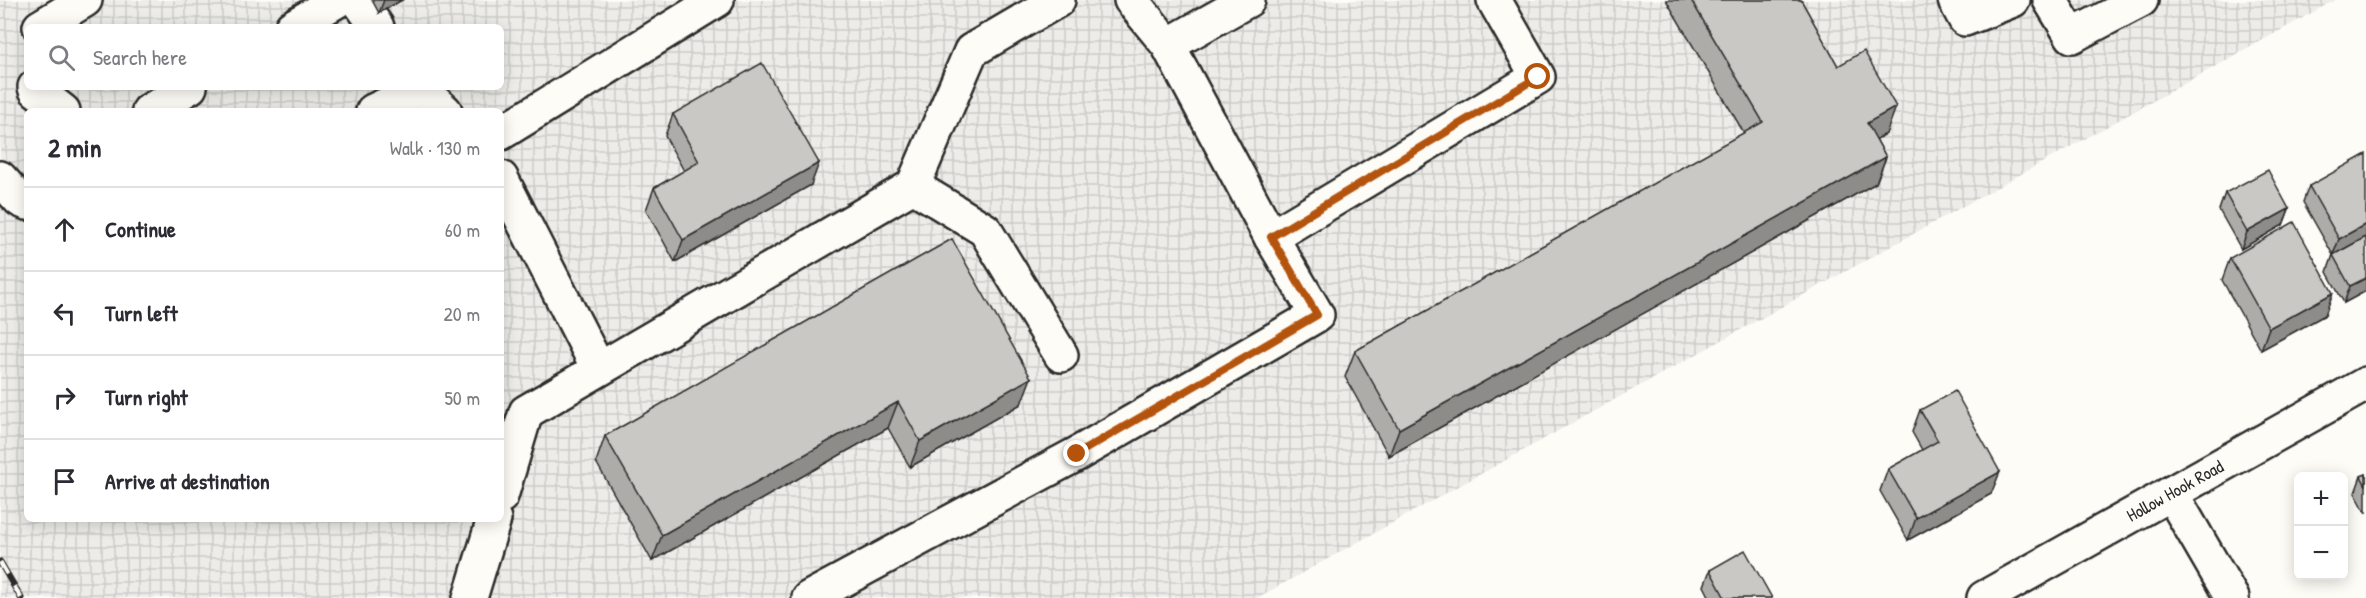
<!DOCTYPE html>
<meta charset="utf-8">
<style>
body{margin:0;font-family:"Patrick Hand",sans-serif;background:#f7f7f7;color:#2b2b33}
.controls{position:absolute;right:18px;bottom:18px;display:grid;overflow:hidden;border-radius:9px;box-shadow:0 3px 15px #0003}
.controls button{width:54px;height:54px;display:grid;place-items:center;padding:0;border:0;border-bottom:2px solid #e1e1e2;background:#fff;color:#2b2b33;font:30px sans-serif}
.stop{position:absolute;width:18px;height:18px;margin:-14px;border:4px solid #b45309;border-radius:50%;background:#fff}
.stop.end{background:#b45309;border-color:#fff;box-shadow:0 2px 6px #0008}
.list{margin:0;padding:0;list-style:none}
h2{display:flex;justify-content:space-between;align-items:center;height:78px;margin:0;padding:0 24px;font-size:26px}
h2 small{font-size:20px;font-weight:400;color:#7c7c81}
.list li{display:grid;grid-template-columns:39px 1fr auto;gap:18px;align-items:center;box-sizing:border-box;height:84px;padding:0 24px;border-top:2px solid #e1e1e2}
.list b{display:block;font-size:22px;white-space:nowrap}
.list em{font-size:20px;font-style:normal;color:#7c7c81}
.icon{flex:none;width:33px;height:33px;fill:none;stroke:currentColor;stroke-width:2;stroke-linecap:round;stroke-linejoin:round}
.map{position:relative;flex:none;width:2366px;height:598px;overflow:hidden}
.search{position:absolute;background:#fff;box-shadow:0 3px 15px #0003;left:24px;top:24px;width:480px;height:66px;display:flex;align-items:center;gap:15px;box-sizing:border-box;padding:0 21px;border-radius:9px;color:#7c7c81;font-size:22px}
.panel{position:absolute;background:#fff;box-shadow:0 3px 15px #0003;left:24px;top:108px;width:480px;height:414px;border-radius:9px}
.map>svg:first-child{display:block}
.industrial{fill:url(#industrial-grid);fill-rule:evenodd}
.lines{fill:none;stroke-linecap:round;stroke-linejoin:round}
.minor-casing{stroke:#2b2b2b;stroke-width:38}
.minor{stroke:#fdfcf7;stroke-width:33}
.rail-casing{stroke:#2b2b2b;stroke-width:7}
.rail{stroke:#fdfcf7;stroke-width:4.5;stroke-dasharray:14;stroke-linecap:butt}
.wall{fill:#adaca9;stroke:#2b2b2b;stroke-width:1.5}
.shaded-wall{fill:#8d8c89;stroke:#2b2b2b;stroke-width:1.5}
.building{fill:#c9c8c4;stroke:#2b2b2b;stroke-width:1.5}
.route{stroke:#b45309;stroke-width:8}
.labels{text-anchor:middle;stroke-width:5;stroke-linejoin:round;paint-order:stroke}
.street-label{font-size:18px;fill:#2b2b2b;stroke:#fdfcf7}
</style>
<div class="map">
<svg width="2366" height="598" viewBox="0 0 2366 598">
<defs>
<pattern id="industrial-grid" width="8" height="8" patternUnits="userSpaceOnUse" patternTransform="scale(1.5)"><rect width="8" height="8" fill="#edece8"/><path d="M0 4h8M4 0v8" fill="none" stroke="#cbcbc7"/></pattern>
</defs>
<rect width="100%" height="100%" fill="#fdfcf7"/>
<filter id="ink" filterUnits="userSpaceOnUse"><feTurbulence type="fractalNoise" baseFrequency=".0167" numOctaves="2"/><feDisplacementMap in="SourceGraphic" scale="12" xChannelSelector="R" yChannelSelector="G"/><feConvolveMatrix kernelMatrix="1 2 1 2 8 2 1 2 1" color-interpolation-filters="sRGB"/></filter>
<g filter="url(#ink)">
<path class="industrial" d="M0,0H2335L1257,598H0ZM27,27H501V87H27ZM27,111H501V519H27Z"/>
<g class="lines">
<defs>
<g id="minor">
<polyline points="358,0 377,27"/>
<polyline points="1131,0 1168,45 1271,237 1538,77 1494,0"/>
<polyline points="1955,0 1965,19 2013,0"/>
<polyline points="2050,0 2072,36 2141,0"/>
<polyline points="40,27 85,0"/>
<polyline points="292,27 338,0"/>
<polyline points="1168,45 1248,0"/>
<polyline points="35,87 36,90 63,111"/>
<polyline points="418,87 445,111"/>
<polyline points="149,111 190,87"/>
<polyline points="373,111 420,89"/>
<polyline points="501,133 717,0"/>
<polyline points="0,178 20,200 27,203"/>
<polyline points="501,178 598,368"/>
<polyline points="913,186 985,230 1061,355"/>
<polyline points="2171,493 2232,598"/>
<polyline points="501,496 526,412 913,186 971,51 1058,0"/>
<polyline points="470,598 494,519"/>
<polyline points="809,598 1077,454 1317,315 1271,237"/>
<polyline points="1984,598 2366,384"/>
</g>
</defs>
<use href="#minor" class="minor-casing"/>
<use href="#minor" class="minor"/>
<defs>
<polyline id="rail" points="0,562 21,598"/>
</defs>
<use href="#rail" class="rail-casing"/>
<use href="#rail" class="rail"/>
</g>
<g class="wall">
<polygon points="372,0 402,0 379,13"/>
<polygon points="1666,0 1801,0 1838,66 1886,134 1876,139 1886,157 1876,183 1389,456 1345,377 1355,351 1744,133"/>
<polygon points="673,114 811,185 675,262 646,210 654,188 684,171 665,136"/>
<polygon points="2309,186 2366,237 2333,255 2303,202"/>
<polygon points="2225,193 2289,209 2283,225 2241,249 2219,210"/>
<polygon points="952,239 1021,404 910,467 888,428 652,561 596,462 605,436"/>
<polygon points="2333,255 2366,291 2344,303 2327,272"/>
<polygon points="2230,258 2325,315 2261,350 2222,280"/>
<polygon points="1920,410 1991,494 1908,540 1880,491 1888,469 1922,450 1912,432"/>
<polygon points="2366,474 2366,513 2355,493 2361,476"/>
<polygon points="1710,570 1772,598 1710,598 1704,586"/>
</g>
<g class="shaded-wall">
<polygon points="384,0 402,0 379,13"/>
<polygon points="1896,107 1886,134 1858,149 1867,123"/>
<polygon points="1886,157 1876,183 1389,456 1399,429"/>
<polygon points="819,163 811,185 675,262 683,240"/>
<polygon points="2289,209 2283,225 2241,249 2247,232"/>
<polygon points="2366,224 2366,237 2333,255 2339,239"/>
<polygon points="2366,278 2366,291 2344,303 2350,286"/>
<polygon points="2333,293 2325,315 2261,350 2269,328"/>
<polygon points="1031,378 1021,404 910,467 920,441"/>
<polygon points="898,402 888,428 652,561 662,535"/>
<polygon points="2000,472 1991,494 1908,540 1916,518"/>
</g>
<g class="building">
<polygon points="1691,0 1801,0 1838,66 1864,51 1896,107 1867,123 1886,157 1399,429 1355,351 1763,122"/>
<polygon points="762,63 819,163 683,240 654,188 699,162 673,114"/>
<polygon points="2366,154 2366,224 2339,239 2309,186"/>
<polygon points="2268,170 2289,209 2247,232 2225,193"/>
<polygon points="2294,222 2333,293 2269,328 2230,258"/>
<polygon points="2366,237 2366,278 2350,286 2333,255"/>
<polygon points="952,239 1031,378 920,441 898,402 662,535 605,436"/>
<polygon points="1955,391 2000,472 1916,518 1888,469 1938,441 1920,410"/>
<polygon points="2366,474 2366,486 2361,476"/>
<polygon points="1745,550 1772,598 1725,598 1710,570"/>
</g>
</g>
<g class="lines" filter="url(#ink)">
<polyline class="route" points="1077,454 1317,315 1271,237 1538,77"/>
</g>
<g class="labels">
<g class="street-label">
<text transform="translate(2175 491) rotate(-29)" y="6">Hollow Hook Road</text>
</g>
</g>
</svg>
<div class="controls">
<button>+</button>
<button>−</button>
</div>
<div class="stop" style="left:1538px;top:77px"></div>
<div class="stop end" style="left:1077px;top:454px"></div>
<div class="search"><svg class="icon" aria-label="search" viewBox="0 0 24 24"><circle cx="10" cy="10" r="6"/><path d="M15 15l6 6"/></svg>Search here</div>
<section class="panel">
<h2>2 min<small>Walk · 130 m</small></h2>
<ul class="list">
<li><svg class="icon" aria-label="ahead" viewBox="0 0 24 24"><path d="M12 20V5M6 11l6-6 6 6"/></svg><div><b>Continue</b></div><em>60 m</em></li>
<li><svg class="icon" aria-label="left" viewBox="0 0 24 24"><path d="M17 20v-9H6M10 6l-5 5 5 5"/></svg><div><b>Turn left</b></div><em>20 m</em></li>
<li><svg class="icon" aria-label="right" viewBox="0 0 24 24"><path d="M7 20v-9h11M14 6l5 5-5 5"/></svg><div><b>Turn right</b></div><em>50 m</em></li>
<li><svg class="icon" aria-label="arrive" viewBox="0 0 24 24"><path d="M6 21V4h12l-3 4 3 4H6"/></svg><div><b>Arrive at destination</b></div></li>
</ul>
</section>
</div>
